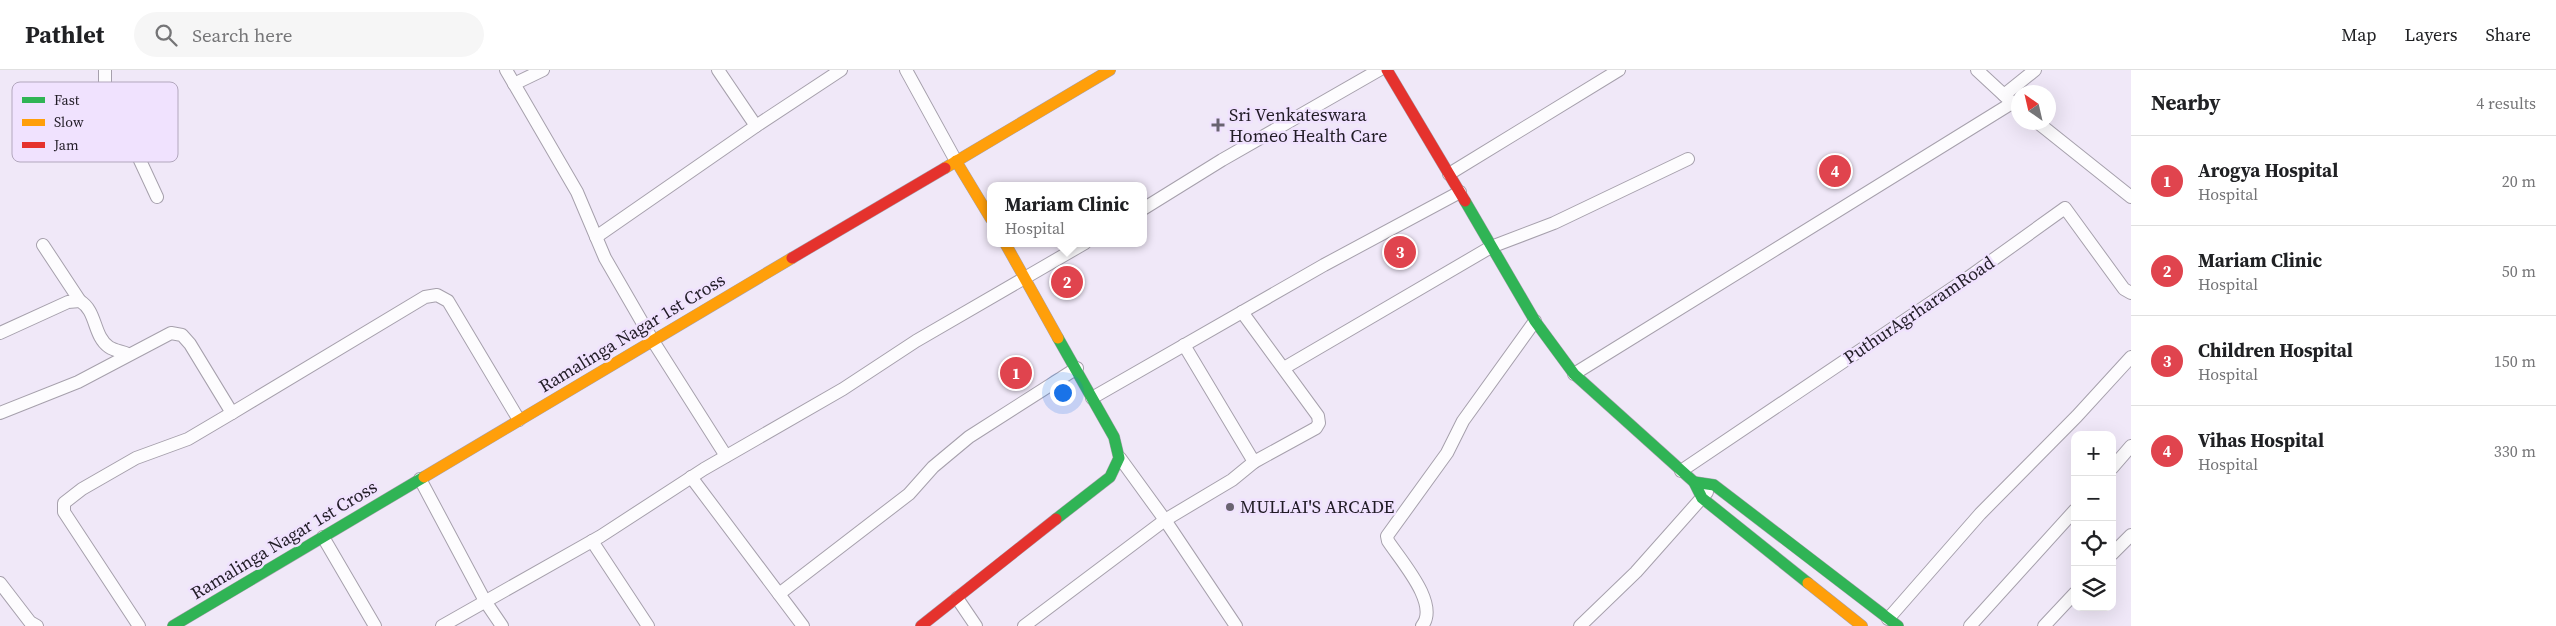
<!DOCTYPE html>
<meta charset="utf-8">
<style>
body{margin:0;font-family:"Source Serif 4",serif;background:#f6f6f6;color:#202124}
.controls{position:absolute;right:15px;bottom:15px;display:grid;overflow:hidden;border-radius:10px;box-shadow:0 5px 20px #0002}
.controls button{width:45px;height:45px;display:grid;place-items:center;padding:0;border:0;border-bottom:1px solid #e0e0e0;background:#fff;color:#202124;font:25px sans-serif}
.compass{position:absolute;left:2011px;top:15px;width:45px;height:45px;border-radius:50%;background:#fff;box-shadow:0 5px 20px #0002;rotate:326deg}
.you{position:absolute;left:1062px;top:322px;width:18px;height:18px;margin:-12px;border:4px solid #fff;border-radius:50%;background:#1a73e8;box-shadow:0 0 0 8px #1a73e833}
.badge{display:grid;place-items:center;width:32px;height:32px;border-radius:50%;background:#696370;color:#fff;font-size:16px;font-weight:700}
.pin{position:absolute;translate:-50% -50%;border:2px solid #fff;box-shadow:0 1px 5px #0006}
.popup{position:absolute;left:987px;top:112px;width:160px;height:65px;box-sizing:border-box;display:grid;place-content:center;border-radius:10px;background:#fff;filter:drop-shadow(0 1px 4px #0005);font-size:16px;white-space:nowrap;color:#757577}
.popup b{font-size:19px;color:#202124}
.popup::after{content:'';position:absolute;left:50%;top:100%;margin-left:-10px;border:10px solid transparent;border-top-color:#fff}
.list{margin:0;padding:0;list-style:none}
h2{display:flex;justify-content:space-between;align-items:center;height:65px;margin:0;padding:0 20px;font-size:21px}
h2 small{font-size:16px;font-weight:400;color:#757577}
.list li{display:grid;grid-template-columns:32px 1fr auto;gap:15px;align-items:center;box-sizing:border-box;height:90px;padding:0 20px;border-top:1px solid #e0e0e0}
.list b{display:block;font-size:19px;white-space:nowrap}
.list p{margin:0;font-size:16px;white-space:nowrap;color:#757577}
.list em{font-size:16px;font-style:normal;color:#757577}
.icon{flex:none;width:28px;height:28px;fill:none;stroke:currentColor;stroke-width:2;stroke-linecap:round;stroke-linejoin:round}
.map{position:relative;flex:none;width:2131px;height:556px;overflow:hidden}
header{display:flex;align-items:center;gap:30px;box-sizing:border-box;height:70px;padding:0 25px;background:#fff;border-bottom:1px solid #e0e0e0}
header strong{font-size:24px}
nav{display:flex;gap:28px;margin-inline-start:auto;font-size:18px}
.search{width:350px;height:45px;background:#f6f6f6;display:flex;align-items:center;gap:12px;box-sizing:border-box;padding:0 18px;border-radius:28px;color:#757577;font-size:19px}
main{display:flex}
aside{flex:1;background:#fff}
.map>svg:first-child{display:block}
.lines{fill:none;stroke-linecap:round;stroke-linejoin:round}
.street-casing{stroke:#a6a0ac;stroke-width:14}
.fast-casing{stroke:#a6a0ac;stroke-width:12}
.slow-casing{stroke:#a6a0ac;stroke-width:12}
.jam-casing{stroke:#a6a0ac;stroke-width:12}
.street{stroke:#fdfcfe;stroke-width:12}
.fast{stroke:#30b455;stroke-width:11}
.slow{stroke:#ff9f0a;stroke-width:11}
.jam{stroke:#e5322d;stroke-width:11}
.poi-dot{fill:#696370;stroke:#f0e2fe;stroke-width:2}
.labels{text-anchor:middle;stroke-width:5;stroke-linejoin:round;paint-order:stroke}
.poi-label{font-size:18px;fill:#211c26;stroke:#f0e2fe;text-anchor:start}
.street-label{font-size:18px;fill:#211c26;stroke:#f0e2fe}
.key{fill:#f0e2fe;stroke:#b2a7bd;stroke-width:1}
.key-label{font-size:14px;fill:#211c26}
</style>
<header>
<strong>Pathlet</strong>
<div class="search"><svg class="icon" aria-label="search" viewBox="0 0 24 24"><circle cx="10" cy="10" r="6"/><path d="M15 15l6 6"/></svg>Search here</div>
<nav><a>Map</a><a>Layers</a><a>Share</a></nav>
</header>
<main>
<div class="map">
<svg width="2131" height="556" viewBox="0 0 2131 556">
<rect width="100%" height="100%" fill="#f0e8f8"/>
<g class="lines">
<defs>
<g id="street">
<polyline points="105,0 105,15 157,127"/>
<polyline points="506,0 577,122 605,188 653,271 726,386"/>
<polyline points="906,0 956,91"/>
<polyline points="1977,0 2018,38"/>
<polyline points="514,14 543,0"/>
<polyline points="2004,25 2035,0"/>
<polyline points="2037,52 2131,127"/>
<polyline points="756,56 841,0"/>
<polyline points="1449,104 1619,0"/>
<polyline points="1143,139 1222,90 1379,0"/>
<polyline points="596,167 756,56 718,0"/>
<polyline points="43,175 80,231"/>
<path d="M0,263L68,232L80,231C97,241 93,266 109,277C115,281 122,281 128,284"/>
<polyline points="1184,275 1254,392 1316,358 1319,353 1318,346 1242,242"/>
<polyline points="1284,298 1491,177 1554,153 1688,89"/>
<polyline points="1574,304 2012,33"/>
<polyline points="1092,328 1324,195 1460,122"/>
<polyline points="0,343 78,312 171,263 182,265 190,274 232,343 425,227 437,225 448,231 519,350"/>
<polyline points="1120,388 1165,450 1236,556"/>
<polyline points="2112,398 2131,376"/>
<polyline points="1681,401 1969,207 2065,138 2124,219 2131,223"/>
<polyline points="691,407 803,556"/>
<polyline points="420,409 485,531 502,556"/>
<polyline points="323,467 375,556"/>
<polyline points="592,471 648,556"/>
<polyline points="2112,484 2131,465"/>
<polyline points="0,513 30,552 37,556"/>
<polyline points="779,524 909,424 933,397 969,367 1077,298"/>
<polyline points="957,528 976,556"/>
<polyline points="1888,549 1980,444 2077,346 2131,287"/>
<polyline points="139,556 64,442 64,433 82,419 136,388 188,369 232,343"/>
<polyline points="442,556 601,466 704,399 843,319 916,271 1085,173"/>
<polyline points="1024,556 1165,450 1232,410 1254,392"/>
<path d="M1422,556C1440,534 1401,491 1388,471L1387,466L1447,383L1463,351L1535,251"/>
<polyline points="1580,556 1636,502 1707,422"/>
<polyline points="1970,556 2075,440"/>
<polyline points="2044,556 2075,523"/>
</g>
<g id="fast">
<polyline points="1465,131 1535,251 1574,304 1694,412 1702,428 1808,513"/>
<polyline points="1694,412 1714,415 1898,556"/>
<polyline points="1056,449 1110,407 1119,388 1114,367 1058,268"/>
<polyline points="173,556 424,407"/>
</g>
<g id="slow">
<polyline points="956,91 991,149"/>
<polyline points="945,98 1110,0"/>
<polyline points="1005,173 1058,268"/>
<polyline points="424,407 792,188"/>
<polyline points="1808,513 1862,556"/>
</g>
<g id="jam">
<polyline points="1387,0 1465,131"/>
<polyline points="792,188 945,98"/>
<polyline points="921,556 1056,449"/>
</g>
</defs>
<use href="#street" class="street-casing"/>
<use href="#fast" class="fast-casing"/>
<use href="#slow" class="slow-casing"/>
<use href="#jam" class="jam-casing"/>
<use href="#street" class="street"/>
<use href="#fast" class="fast"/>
<use href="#slow" class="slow"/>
<use href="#jam" class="jam"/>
</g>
<g class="poi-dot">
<path d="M1215.5 47.5h5v5h5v5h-5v5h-5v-5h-5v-5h5z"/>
<circle cx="1230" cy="437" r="5"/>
</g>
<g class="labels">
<g class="poi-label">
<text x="1229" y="51">Sri Venkateswara<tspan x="1229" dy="21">Homeo Health Care</tspan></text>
<text x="1240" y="443">MULLAI'S ARCADE</text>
</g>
<g class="street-label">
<text transform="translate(1919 240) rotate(-34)" y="6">PuthurAgrharamRoad</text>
<text transform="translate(632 263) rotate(-31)" y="6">Ramalinga Nagar 1st Cross</text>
<text transform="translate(284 470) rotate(-31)" y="6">Ramalinga Nagar 1st Cross</text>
</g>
</g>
<rect x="12" y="12" width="166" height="80" rx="8" class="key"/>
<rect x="22" y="27" width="23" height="6" fill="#30b455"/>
<rect x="22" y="49" width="23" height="7" fill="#ff9f0a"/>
<rect x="22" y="72" width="23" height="6" fill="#e5322d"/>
<g class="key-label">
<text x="54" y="35">Fast</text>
<text x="54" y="57">Slow</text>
<text x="54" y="80">Jam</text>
</g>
</svg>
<div class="controls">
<button>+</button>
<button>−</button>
<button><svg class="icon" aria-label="locate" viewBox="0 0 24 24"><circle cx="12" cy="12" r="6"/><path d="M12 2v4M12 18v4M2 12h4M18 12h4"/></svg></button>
<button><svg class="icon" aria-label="layers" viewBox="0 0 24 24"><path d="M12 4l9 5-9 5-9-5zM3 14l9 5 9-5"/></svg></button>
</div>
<svg class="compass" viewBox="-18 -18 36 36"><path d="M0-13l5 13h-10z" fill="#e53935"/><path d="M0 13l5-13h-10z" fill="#757577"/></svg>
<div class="you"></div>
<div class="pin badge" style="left:1016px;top:303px;background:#e0444e">1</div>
<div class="pin badge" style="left:1067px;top:212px;background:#e0444e">2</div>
<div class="popup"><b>Mariam Clinic</b>Hospital</div>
<div class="pin badge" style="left:1400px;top:182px;background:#e0444e">3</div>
<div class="pin badge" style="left:1835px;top:101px;background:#e0444e">4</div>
</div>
<aside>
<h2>Nearby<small>4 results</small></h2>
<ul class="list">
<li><span class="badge" style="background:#e0444e">1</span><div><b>Arogya Hospital</b><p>Hospital</p></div><em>20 m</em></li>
<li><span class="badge" style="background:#e0444e">2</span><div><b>Mariam Clinic</b><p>Hospital</p></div><em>50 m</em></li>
<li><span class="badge" style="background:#e0444e">3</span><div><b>Children Hospital</b><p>Hospital</p></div><em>150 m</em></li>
<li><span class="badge" style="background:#e0444e">4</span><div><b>Vihas Hospital</b><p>Hospital</p></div><em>330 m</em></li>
</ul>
</aside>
</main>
